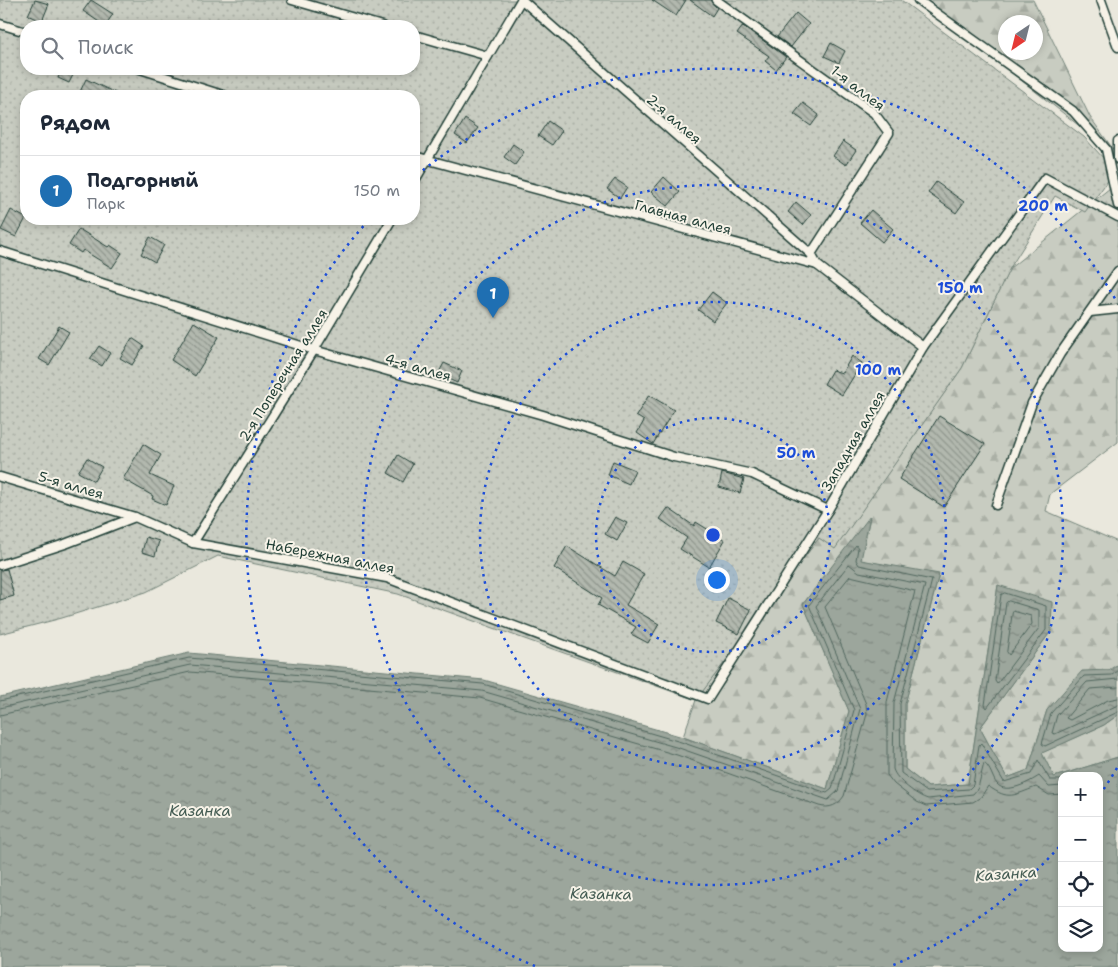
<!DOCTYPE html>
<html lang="ru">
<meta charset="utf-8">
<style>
body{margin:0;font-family:"Shantell Sans",sans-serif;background:#f6f6f7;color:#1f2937}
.controls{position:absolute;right:15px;bottom:15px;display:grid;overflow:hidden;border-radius:10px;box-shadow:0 2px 8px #0003}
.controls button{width:45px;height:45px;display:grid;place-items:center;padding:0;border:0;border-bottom:1px solid #e0e1e3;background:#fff;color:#1f2937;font:25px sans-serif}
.compass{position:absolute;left:998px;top:15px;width:45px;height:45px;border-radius:50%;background:#fff;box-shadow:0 2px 8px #0003;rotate:215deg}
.you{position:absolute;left:716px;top:579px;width:18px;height:18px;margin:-12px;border:4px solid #fff;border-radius:50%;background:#1a73e8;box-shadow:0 0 0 8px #1a73e833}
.badge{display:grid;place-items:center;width:32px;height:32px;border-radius:50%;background:#1f6fb2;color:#fff;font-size:16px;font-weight:700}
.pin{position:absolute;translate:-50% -41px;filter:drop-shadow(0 1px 2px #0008)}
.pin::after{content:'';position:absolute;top:26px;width:18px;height:15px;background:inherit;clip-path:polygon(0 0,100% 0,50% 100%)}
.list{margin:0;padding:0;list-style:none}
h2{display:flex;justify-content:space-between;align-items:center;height:65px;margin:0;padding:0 20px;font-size:21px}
h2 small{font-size:16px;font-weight:400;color:#747a83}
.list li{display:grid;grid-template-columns:32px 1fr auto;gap:15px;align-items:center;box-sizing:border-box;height:70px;padding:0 20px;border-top:1px solid #e0e1e3}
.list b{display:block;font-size:19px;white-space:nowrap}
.list p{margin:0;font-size:16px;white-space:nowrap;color:#747a83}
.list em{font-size:16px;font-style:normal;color:#747a83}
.icon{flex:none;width:28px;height:28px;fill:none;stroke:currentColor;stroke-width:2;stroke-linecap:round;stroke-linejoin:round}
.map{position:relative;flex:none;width:1118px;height:967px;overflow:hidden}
.search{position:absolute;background:#fff;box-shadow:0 2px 8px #0003;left:20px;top:20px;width:400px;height:55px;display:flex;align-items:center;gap:12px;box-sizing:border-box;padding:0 18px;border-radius:20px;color:#747a83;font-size:19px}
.panel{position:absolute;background:#fff;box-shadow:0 2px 8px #0003;left:20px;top:90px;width:400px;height:135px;border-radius:20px}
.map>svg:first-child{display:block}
.forest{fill:url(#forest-firs);stroke:#74847a;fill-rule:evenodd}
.garden{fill:url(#garden-dots);stroke:#74847a;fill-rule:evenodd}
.water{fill:url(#water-ripples);stroke:#6a7c72;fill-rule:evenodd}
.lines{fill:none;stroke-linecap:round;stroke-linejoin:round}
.shore{stroke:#51675e;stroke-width:1}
.building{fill:url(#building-back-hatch);stroke:#1f3d34}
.lane-casing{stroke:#1f3d34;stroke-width:11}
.lane{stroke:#f7f3e8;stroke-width:8}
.ring{fill:none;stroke:#1d4ed8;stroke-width:2.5;stroke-dasharray:2.5 5}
.labels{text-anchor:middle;stroke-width:4;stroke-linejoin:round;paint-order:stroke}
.street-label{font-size:14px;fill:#1f3d34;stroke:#f7f3e8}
.water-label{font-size:15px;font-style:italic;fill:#445c53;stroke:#f7f3e8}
.centre{fill:#1d4ed8;stroke:#f7f3e8;stroke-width:2.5}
.ring-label{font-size:15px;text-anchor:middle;font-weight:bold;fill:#1d4ed8;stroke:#f7f3e8;stroke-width:4;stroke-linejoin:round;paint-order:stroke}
</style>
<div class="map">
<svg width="1118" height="967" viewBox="0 0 1118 967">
<defs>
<pattern id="forest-firs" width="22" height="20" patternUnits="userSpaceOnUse" patternTransform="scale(1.25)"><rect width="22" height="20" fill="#c8ccc1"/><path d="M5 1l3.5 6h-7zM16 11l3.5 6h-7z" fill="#abb0a6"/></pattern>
<pattern id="garden-dots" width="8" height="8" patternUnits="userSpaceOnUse" patternTransform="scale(1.25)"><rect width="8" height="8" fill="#c8ccc1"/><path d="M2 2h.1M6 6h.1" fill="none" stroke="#abb0a6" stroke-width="1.8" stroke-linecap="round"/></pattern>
<pattern id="water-ripples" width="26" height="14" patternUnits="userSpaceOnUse" patternTransform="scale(1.25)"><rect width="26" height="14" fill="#9ca69c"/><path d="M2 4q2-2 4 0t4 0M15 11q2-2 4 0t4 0" fill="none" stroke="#7f8880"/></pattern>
<pattern id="building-back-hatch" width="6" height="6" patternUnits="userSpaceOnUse" patternTransform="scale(1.25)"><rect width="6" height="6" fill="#b2b8ae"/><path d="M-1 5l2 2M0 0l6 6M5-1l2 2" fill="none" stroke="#90978e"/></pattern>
</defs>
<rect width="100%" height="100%" fill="#eae8dd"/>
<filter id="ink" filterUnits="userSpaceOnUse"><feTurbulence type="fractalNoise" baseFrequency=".02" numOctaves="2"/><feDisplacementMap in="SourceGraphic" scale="10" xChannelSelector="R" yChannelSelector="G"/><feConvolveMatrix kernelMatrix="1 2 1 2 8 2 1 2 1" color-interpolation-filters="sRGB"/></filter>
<g filter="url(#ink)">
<g class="forest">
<path d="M919,0H1033L1090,117L1118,156V167L1082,128ZM1006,22H1036V52H1006Z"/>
<polygon points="1118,177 1118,442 1050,494 1046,511 1118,542 1118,664 1047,710 1028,770 1007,778 980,728 1051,631 998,585 968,784 928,787 905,769 905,704 939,575 860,560 870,518 803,604 849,711 827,789 683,737 696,700 819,538 835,548 962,368 1010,268 1115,184"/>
<polygon points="1118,715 1118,757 1054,777 1041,753 1104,725"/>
</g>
<path class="garden" d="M0,0H901L1084,137L1115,171L1085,212L1055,196L1010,268L962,368L835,549L819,538L696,700L398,594L218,556L146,592L62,618L0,634ZM26,26H414V69H26ZM26,96H414V219H26Z"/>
<path class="water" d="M870,516L861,560L939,574L905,704V769L928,787L968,784L998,585L1052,602L1051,631L980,728L1007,778L1028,770L1047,710L1082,671L1111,670L1118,664V715L1104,725L1042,753L1054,777L1118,757V967H0V697L189,653L484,680L683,737L827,789L849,711L803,604ZM1062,776H1099V948H1062Z"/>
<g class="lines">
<g class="shore">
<polygon points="1005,593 1046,606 1046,630 987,708 985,705 1001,595"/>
<polygon points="1009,601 1039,610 1039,628 997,684 995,681 1006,603"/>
<polygon points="1013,611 1031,616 1032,624 1009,655 1007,652"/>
<polyline points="1118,671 1112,675 1084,676 1051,713 1042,744 1045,746 1118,712"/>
<polyline points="1118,679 1087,682 1057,715 1052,733 1055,734 1118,705"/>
<polyline points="1118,687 1090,689 1066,718 1070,720 1108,700 1118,698"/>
<polyline points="0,701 189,658 483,684 681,742 827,793 832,789 854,710 809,605 856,545 858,548 856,560 859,565 932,580 900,704 901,773 927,792 969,789 973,785 979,745 981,743 1004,782 1031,774 1038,760 1050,780 1062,780"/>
<path d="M0,708L190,665L482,691L679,748L828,800L838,791L860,709L816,606L849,564L859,572L925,585L894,703L893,769C896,780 917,796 928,799L973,794L978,788L984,763C991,768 992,778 997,784C1006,795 1030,782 1039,776L1049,787L1062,786"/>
<path d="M0,715L190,672L480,698L677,755L819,806C830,809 838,805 844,796L867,714L866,704L825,607L850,576L915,591L887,702V775L894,784L917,802L926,806L973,802L981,797L988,786C1009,801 1014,795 1036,787L1049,795L1062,794"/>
</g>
</g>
<g class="building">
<polygon points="35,0 49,4 42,21 28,15"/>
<polygon points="91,0 113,14 105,26 83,11"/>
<polygon points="652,0 686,0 676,16"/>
<polygon points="690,0 710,0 717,8 712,16"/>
<polygon points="796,13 809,24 791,47 777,37"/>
<polygon points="743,26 786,57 776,70 765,61 769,56 737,34"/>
<polygon points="831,43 845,51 839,63 824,56"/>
<polygon points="62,69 76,69 69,83 58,78"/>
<polygon points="86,79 122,96 78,96"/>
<polygon points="803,103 819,115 811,126 794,114"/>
<polygon points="465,119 478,128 467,143 455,135"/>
<polygon points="548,121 562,131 552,145 538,136"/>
<polygon points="843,141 856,150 846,165 833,156"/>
<polygon points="513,144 524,152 515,165 504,157"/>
<polygon points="664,177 680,192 668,206 651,192"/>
<polygon points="615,179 627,187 620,198 607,189"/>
<polygon points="936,182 964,202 956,213 928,193"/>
<polygon points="796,202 811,215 803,225 788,212"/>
<polygon points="11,210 26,218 16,237 1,230"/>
<polygon points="871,210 893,229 882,242 860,223"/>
<polygon points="79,229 108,247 110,245 122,253 112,268 83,250 81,253 69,245"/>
<polygon points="150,237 164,245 155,262 141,254"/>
<polygon points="712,292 727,303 713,321 698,310"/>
<polygon points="194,322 219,337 195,376 171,360"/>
<polygon points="59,326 69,332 49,365 39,359"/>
<polygon points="132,338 144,346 132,365 120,358"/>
<polygon points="99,346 110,353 102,366 90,359"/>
<polygon points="852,356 862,363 842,395 824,384 832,370 842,373"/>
<polygon points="444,363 462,371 457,383 438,374"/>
<polygon points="649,395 674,410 653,444 637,433 644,421 636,416"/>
<polygon points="939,416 985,444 944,507 899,479"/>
<polygon points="143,444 161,455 150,475 174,486 166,505 152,499 153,496 123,479"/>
<polygon points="398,455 413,464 403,482 388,473"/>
<polygon points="87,458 102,467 94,481 78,472"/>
<polygon points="613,461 635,470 629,484 608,475"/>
<polygon points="722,473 744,479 740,493 719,487"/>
<polygon points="668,508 694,526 696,522 725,540 709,567 680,549 687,538 660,519"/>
<polygon points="615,517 627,523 617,541 605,534"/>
<polygon points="146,537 159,541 155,556 142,552"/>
<polygon points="567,546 615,576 623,562 644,574 626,605 659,624 648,643 631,634 636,627 598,605 602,598 554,568"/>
<polygon points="7,569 14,596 0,600 0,570"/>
<polygon points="728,598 751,610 739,634 716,623"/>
</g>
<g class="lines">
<defs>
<g id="lane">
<polyline points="292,0 382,26"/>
<polyline points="522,0 811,254 817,265"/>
<polyline points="716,0 874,113 889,133 811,254"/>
<polyline points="918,0 1073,111 1106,149 1118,205"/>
<polyline points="1101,0 1118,47"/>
<polyline points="0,24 26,32"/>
<polyline points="414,35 488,56"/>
<polyline points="140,69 226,96"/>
<polyline points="1118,141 1118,159"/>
<polyline points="414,156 817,265 923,347"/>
<polyline points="414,182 521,0"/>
<polyline points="0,251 314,350 543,415 674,457 752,474 828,510"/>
<polyline points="1090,312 1118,309"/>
<polyline points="0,477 135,517 193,543 387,578 708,699 828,510 923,347 1045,178 1118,217"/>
<polyline points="996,505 1032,403 1060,354 1118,271"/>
<polyline points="193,543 314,350 392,219"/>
<polyline points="0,565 65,544 135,517"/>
</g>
</defs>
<use href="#lane" class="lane-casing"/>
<use href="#lane" class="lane"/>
</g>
</g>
<g class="ring">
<circle cx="713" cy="535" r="117"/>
<circle cx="713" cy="535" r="233"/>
<circle cx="713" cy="535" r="350"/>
<path d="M1117 768A466 466 0 0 1 1099 796M1059 847A466 466 0 0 1 891 966M535 966A466 466 0 0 1 369 220M417 175A466 466 0 0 1 1117 302"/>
</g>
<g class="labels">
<g class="street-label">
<text transform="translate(858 88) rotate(38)" y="5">1-я аллея</text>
<text transform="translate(674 119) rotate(41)" y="5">2-я аллея</text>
<text transform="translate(683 217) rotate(15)" y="5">Главная аллея</text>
<text transform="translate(418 367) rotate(16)" y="5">4-я аллея</text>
<text transform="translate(283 375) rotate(-58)" y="5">2-я Поперечная аллея</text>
<text transform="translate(853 441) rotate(-60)" y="5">Западная аллея</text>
<text transform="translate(71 485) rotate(16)" y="5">5-я аллея</text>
<text transform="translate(330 556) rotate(11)" y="5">Набережная аллея</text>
</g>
<g class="water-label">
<text x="200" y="816">Казанка</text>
<text transform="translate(1006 874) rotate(-4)" y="5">Казанка</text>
<text transform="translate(601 894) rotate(1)" y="5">Казанка</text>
</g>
</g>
<circle cx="713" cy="535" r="8" class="centre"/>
<g class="ring-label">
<text x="1043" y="211">200 m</text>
<text x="960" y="293">150 m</text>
<text x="878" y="375">100 m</text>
<text x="796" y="458">50 m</text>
</g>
</svg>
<div class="controls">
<button>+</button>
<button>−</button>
<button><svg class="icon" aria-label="locate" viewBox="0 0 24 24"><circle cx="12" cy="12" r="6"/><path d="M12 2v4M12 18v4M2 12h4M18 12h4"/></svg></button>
<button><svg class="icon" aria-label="layers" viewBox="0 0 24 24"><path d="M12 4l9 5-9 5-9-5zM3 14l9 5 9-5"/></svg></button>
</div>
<svg class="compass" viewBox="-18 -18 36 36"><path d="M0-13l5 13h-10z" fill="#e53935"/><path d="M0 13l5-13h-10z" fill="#747a83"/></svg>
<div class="you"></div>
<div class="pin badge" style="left:493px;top:318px">1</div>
<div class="search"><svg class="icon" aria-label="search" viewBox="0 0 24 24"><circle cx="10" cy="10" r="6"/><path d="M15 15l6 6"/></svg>Поиск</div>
<section class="panel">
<h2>Рядом<small></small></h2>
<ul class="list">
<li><span class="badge">1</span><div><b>Подгорный</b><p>Парк</p></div><em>150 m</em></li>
</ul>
</section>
</div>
